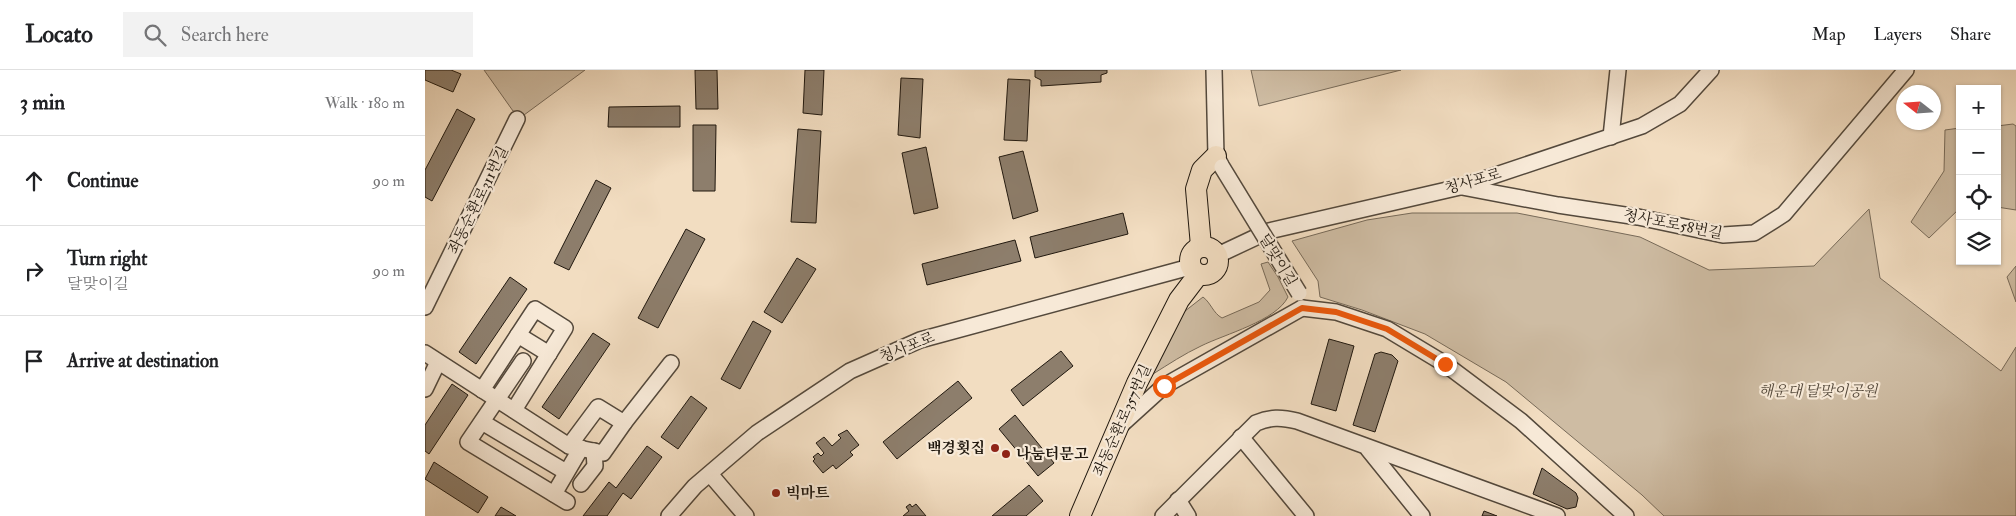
<!DOCTYPE html>
<meta charset="utf-8">
<style>
body{margin:0;font-family:"IM FELL Double Pica","Noto Serif KR",serif;background:#f2f2f2;color:#202124}
.controls{position:absolute;right:15px;top:15px;display:grid;overflow:hidden;border-radius:0px;box-shadow:0 1px 4px #0004}
.controls button{width:45px;height:45px;display:grid;place-items:center;padding:0;border:0;border-bottom:1px solid #e0e0e0;background:#fff;color:#202124;font:25px sans-serif}
.compass{position:absolute;left:1471px;top:15px;width:45px;height:45px;border-radius:50%;background:#fff;box-shadow:0 1px 4px #0004;rotate:287deg}
.stop{position:absolute;width:15px;height:15px;margin:-11px;border:4px solid #ea580c;border-radius:50%;background:#fff}
.stop.end{background:#ea580c;border-color:#fff;box-shadow:0 1px 5px #0008}
.list{margin:0;padding:0;list-style:none}
h2{display:flex;justify-content:space-between;align-items:center;height:65px;margin:0;padding:0 20px;font-size:21px}
h2 small{font-size:16px;font-weight:400;color:#757577}
.list li{display:grid;grid-template-columns:32px 1fr auto;gap:15px;align-items:center;box-sizing:border-box;height:90px;padding:0 20px;border-top:1px solid #e0e0e0}
.list b{display:block;font-size:19px;white-space:nowrap}
.list p{margin:0;font-size:16px;white-space:nowrap;color:#757577}
.list em{font-size:16px;font-style:normal;color:#757577}
.icon{flex:none;width:28px;height:28px;fill:none;stroke:currentColor;stroke-width:2;stroke-linecap:round;stroke-linejoin:round}
.map{position:relative;flex:none;width:1591px;height:446px;overflow:hidden}
header{display:flex;align-items:center;gap:30px;box-sizing:border-box;height:70px;padding:0 25px;background:#fff;border-bottom:1px solid #e0e0e0}
header strong{font-size:24px}
nav{display:flex;gap:28px;margin-inline-start:auto;font-size:18px}
.search{width:350px;height:45px;background:#f2f2f2;display:flex;align-items:center;gap:12px;box-sizing:border-box;padding:0 18px;border-radius:0px;color:#757577;font-size:19px}
main{display:flex}
aside{flex:1;background:#fff}
.map>svg:first-child{display:block}
.green{fill:#cebca3;stroke:#776a59}
.building{fill:#8d7e6c;stroke:#20180f}
.lines{fill:none;stroke-linecap:round;stroke-linejoin:round}
.minor-casing{stroke:#54493c;stroke-width:18}
.major-casing{stroke:#20180f;stroke-width:22}
.minor{stroke:#f7e9d7;stroke-width:15}
.major{stroke:#f2ddc1;stroke-width:20}
.minor-bridge-casing{stroke:#54493c;stroke-width:18;stroke-linecap:butt}
.minor-bridge{stroke:#f7e9d7;stroke-width:15}
.route{stroke:#ea580c;stroke-width:6}
.poi-dot{fill:#8f2418;stroke:#f7e9d7;stroke-width:2}
.labels{text-anchor:middle;stroke-width:4.5;stroke-linejoin:round;paint-order:stroke}
.street-label{font-size:15px;fill:#20180f;stroke:#f7e9d7}
.park-label{font-size:15px;font-style:italic;fill:#54493b;stroke:#f7e9d7}
.poi-label{font-size:15px;font-weight:bold;fill:#20180f;stroke:#f7e9d7;text-anchor:start}
</style>
<header>
<strong>Locato</strong>
<div class="search"><svg class="icon" aria-label="search" viewBox="0 0 24 24"><circle cx="10" cy="10" r="6"/><path d="M15 15l6 6"/></svg>Search here</div>
<nav><a>Map</a><a>Layers</a><a>Share</a></nav>
</header>
<main>
<aside>
<h2>3 min<small>Walk · 180 m</small></h2>
<ul class="list">
<li><svg class="icon" aria-label="ahead" viewBox="0 0 24 24"><path d="M12 20V5M6 11l6-6 6 6"/></svg><div><b>Continue</b></div><em>90 m</em></li>
<li><svg class="icon" aria-label="right" viewBox="0 0 24 24"><path d="M7 20v-9h11M14 6l5 5-5 5"/></svg><div><b>Turn right</b><p>달맞이길</p></div><em>90 m</em></li>
<li><svg class="icon" aria-label="arrive" viewBox="0 0 24 24"><path d="M6 21V4h12l-3 4 3 4H6"/></svg><div><b>Arrive at destination</b></div></li>
</ul>
</aside>
<div class="map">
<svg width="1591" height="446" viewBox="0 0 1591 446">
<rect width="100%" height="100%" fill="#f2ddc1"/>
<filter id="stains"><feTurbulence type="fractalNoise" baseFrequency=".004" numOctaves="4"/><feColorMatrix values="0 0 0 0 .2 0 0 0 0 .09 0 0 0 0 .02 0 0 0 .5 -.17"/></filter>
<radialGradient id="worn" r=".72"><stop offset=".6" stop-color="#630" stop-opacity="0"/><stop offset="1" stop-color="#630" stop-opacity=".3"/></radialGradient>
<g class="green">
<polygon points="59,0 160,0 99,45 88,41"/>
<polygon points="826,0 976,0 834,36"/>
<polygon points="1588,54 1591,56 1591,140 1572,137 1572,56"/>
<polygon points="1535,58 1535,138 1504,168 1486,152 1519,101 1520,60"/>
<polygon points="1444,139 1455,208 1576,301 1591,277 1591,446 1239,446 1217,425 1081,312 1000,264 937,240 895,227 893,211 867,171 942,150 987,143 1092,143 1215,167 1284,200 1389,196"/>
<path d="M843,192L853,207L863,227C851,251 800,264 776,276C759,284 744,294 728,304L729,297L755,245L778,227C786,233 788,243 797,248L834,232L845,220L836,194Z"/>
<polygon points="1591,196 1591,232 1582,207"/>
</g>
<g class="building">
<polygon points="0,0 26,0 36,4 28,22 0,10"/>
<polygon points="270,0 292,0 293,39 271,39"/>
<polygon points="380,0 399,0 397,45 378,43"/>
<polygon points="610,0 682,0 682,3 676,5 676,12 616,16 616,10 610,7"/>
<polygon points="476,8 498,9 495,68 473,65"/>
<polygon points="583,9 605,10 602,71 579,70"/>
<polygon points="255,36 255,57 183,57 184,37"/>
<polygon points="32,39 50,49 7,131 0,127 0,100"/>
<polygon points="268,55 291,55 290,121 268,121"/>
<polygon points="373,59 396,61 391,153 366,152"/>
<polygon points="501,77 513,138 489,144 477,83"/>
<polygon points="598,81 613,141 588,149 574,87"/>
<polygon points="171,110 186,118 144,200 129,193"/>
<polygon points="698,143 703,164 610,188 605,167"/>
<polygon points="261,159 280,169 233,258 213,248"/>
<polygon points="590,170 596,191 502,215 497,194"/>
<polygon points="372,188 391,199 357,253 339,242"/>
<polygon points="85,207 102,219 51,294 34,282"/>
<polygon points="328,251 346,261 315,319 296,309"/>
<polygon points="168,263 185,274 134,349 117,337"/>
<polygon points="904,269 929,276 911,341 886,334"/>
<polygon points="636,281 648,296 598,336 586,320"/>
<polygon points="956,282 967,285 973,291 950,362 928,355 950,284"/>
<polygon points="533,311 547,328 472,389 458,372"/>
<polygon points="27,314 43,325 4,384 0,381 0,355"/>
<polygon points="266,326 282,338 253,379 236,367"/>
<polygon points="590,345 629,393 613,406 574,359"/>
<polygon points="422,360 434,375 425,382 428,385 411,399 408,395 398,403 388,391 390,389 388,387 393,383 396,386 399,383 391,373 399,367 407,376 416,368 413,365"/>
<polygon points="222,376 237,387 206,429 198,423 182,446 158,446 184,412 191,418"/>
<polygon points="9,392 63,427 53,443 0,409"/>
<polygon points="1117,398 1151,423 1153,428 1151,437 1142,439 1108,424"/>
<polygon points="604,415 618,431 601,446 567,446"/>
<polygon points="485,434 487,437 491,434 501,446 478,446 484,441 481,437"/>
<polygon points="76,437 91,446 70,446"/>
<polygon points="1059,441 1072,446 1057,446"/>
</g>
<g class="lines">
<defs>
<g id="minor">
<polyline points="789,0 791,86 796,95"/>
<polyline points="1186,67 1193,0"/>
<polyline points="1037,117 1133,135 1213,147 1298,165 1329,163 1359,144 1481,0"/>
<polyline points="793,185 844,161 1035,117 1217,56 1255,34 1286,0"/>
<polyline points="0,237 92,49"/>
<polyline points="877,238 911,242 962,259 1020,294 1096,351 1201,446"/>
<polyline points="93,265 124,284"/>
<polyline points="0,283 144,376 173,337 199,353 246,293"/>
<polyline points="98,291 43,372 142,432"/>
<polyline points="0,319 13,292"/>
<polyline points="57,320 110,239 140,258 89,340"/>
<polyline points="57,352 141,402"/>
<polyline points="696,355 739,316 877,238"/>
<polyline points="816,367 881,446"/>
<polyline points="144,376 178,383 199,353"/>
<polyline points="943,379 997,446"/>
<polyline points="285,404 321,446"/>
<polyline points="156,414 170,396 169,381"/>
<polyline points="129,424 156,378"/>
<polyline points="753,430 763,446"/>
<polyline points="244,446 270,416 332,363 425,301 495,270 765,197"/>
<path d="M738,446L831,353C845,347 856,347 872,351L1132,446"/>
</g>
<g id="major">
<polyline points="776,176 771,119 777,100 791,86"/>
<circle cx="779" cy="191" r="14"/>
<polyline points="655,446 712,313 754,230 773,205"/>
</g>
</defs>
<use href="#minor" class="minor-casing"/>
<use href="#major" class="major-casing"/>
<use href="#minor" class="minor"/>
<use href="#major" class="major"/>
<defs>
<polyline id="minor-bridge" points="797,97 874,223"/>
</defs>
<use href="#minor-bridge" class="minor-bridge-casing"/>
<use href="#minor-bridge" class="minor-bridge"/>
</g>
<g class="lines">
<polyline class="route" points="739,316 877,238 911,242 962,259 1020,294"/>
</g>
<g class="poi-dot">
<circle cx="570" cy="378" r="5"/>
<circle cx="581" cy="384" r="5"/>
<circle cx="351" cy="423" r="5"/>
</g>
<g class="labels">
<g class="street-label">
<text transform="translate(1048 111) rotate(-16)" y="5">청사포로</text>
<text transform="translate(53 130) rotate(-64)" y="5">좌동순환로311번길</text>
<text transform="translate(1248 154) rotate(11)" y="5">청사포로58번길</text>
<text transform="translate(853 190) rotate(59)" y="5">달맞이길</text>
<text transform="translate(482 277) rotate(-22)" y="5">청사포로</text>
<text transform="translate(697 350) rotate(-66)" y="5">좌동순환로357번길</text>
</g>
<g class="park-label">
<text x="1393" y="326">해운대 달맞이공원</text>
</g>
<g class="poi-label">
<text x="560" y="383" text-anchor="end">백경횟집</text>
<text x="591" y="389">나눔터문고</text>
<text x="361" y="428">빅마트</text>
</g>
</g>
<rect width="100%" height="100%" filter="url(#stains)"/>
<rect width="100%" height="100%" fill="url(#worn)"/>
</svg>
<div class="controls">
<button>+</button>
<button>−</button>
<button><svg class="icon" aria-label="locate" viewBox="0 0 24 24"><circle cx="12" cy="12" r="6"/><path d="M12 2v4M12 18v4M2 12h4M18 12h4"/></svg></button>
<button><svg class="icon" aria-label="layers" viewBox="0 0 24 24"><path d="M12 4l9 5-9 5-9-5zM3 14l9 5 9-5"/></svg></button>
</div>
<svg class="compass" viewBox="-18 -18 36 36"><path d="M0-13l5 13h-10z" fill="#e53935"/><path d="M0 13l5-13h-10z" fill="#757577"/></svg>
<div class="stop" style="left:739px;top:316px"></div>
<div class="stop end" style="left:1020px;top:294px"></div>
</div>
</main>
